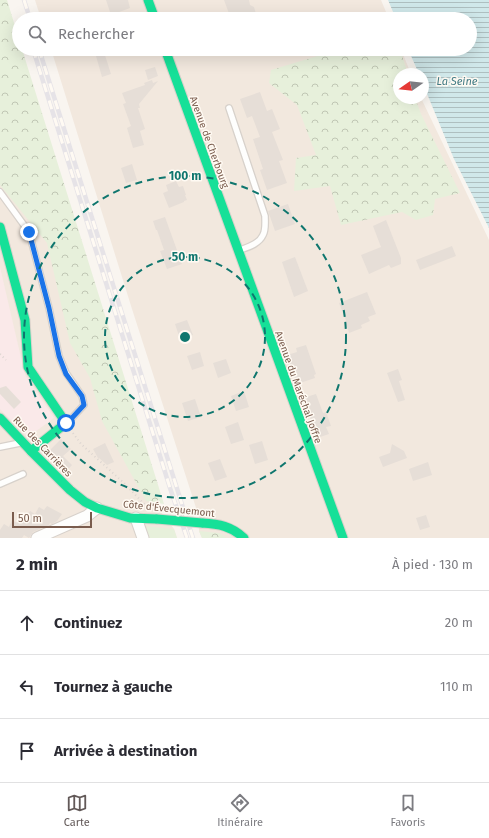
<!DOCTYPE html>
<html lang="fr">
<meta charset="utf-8">
<style>
body{margin:0;font-family:"Fira Sans",sans-serif;background:#f7f7f7;color:#2b2b33}
.compass{position:absolute;left:393px;top:68px;width:36px;height:36px;border-radius:50%;background:#fff;box-shadow:0 4px 16px #0002;rotate:256deg}
.scale{position:absolute;left:12px;bottom:10px;width:80px;box-sizing:border-box;padding-left:4px;border:2px solid #7a5c4d;border-top:0;font-size:11px;line-height:14px;white-space:nowrap;color:#7a5c4d;-webkit-text-stroke:3px #fffaf3;paint-order:stroke}
.stop{position:absolute;width:12px;height:12px;margin:-9px;border:3px solid #1a73e8;border-radius:50%;background:#fff}
.stop.end{background:#1a73e8;border-color:#fff;box-shadow:0 1px 4px #0008}
.list{margin:0;padding:0;list-style:none}
h2{display:flex;justify-content:space-between;align-items:center;height:52px;margin:0;padding:0 16px;font-size:17px}
h2 small{font-size:13px;font-weight:400;color:#7c7c81}
.list li{display:grid;grid-template-columns:26px 1fr auto;gap:12px;align-items:center;box-sizing:border-box;height:64px;padding:0 16px;border-top:1px solid #e1e1e2}
.list b{display:block;font-size:15px;white-space:nowrap}
.list em{font-size:13px;font-style:normal;color:#7c7c81}
.icon{flex:none;width:22px;height:22px;fill:none;stroke:currentColor;stroke-width:2;stroke-linecap:round;stroke-linejoin:round}
.map{position:relative;flex:none;width:489px;height:538px;overflow:hidden}
.search{position:absolute;background:#fff;box-shadow:0 4px 16px #0002;left:12px;right:12px;top:12px;height:44px;display:flex;align-items:center;gap:10px;box-sizing:border-box;padding:0 14px;border-radius:22px;color:#7c7c81;font-size:15px}
.sheet{height:244px;background:#fff}
nav{display:flex;justify-content:space-around;align-items:center;box-sizing:border-box;height:56px;border-top:1px solid #e1e1e2;background:#fff;font-size:11px;color:#7c7c81}
nav a{display:grid;justify-items:center;gap:2px}
nav .on{color:#625958}
.map>svg:first-child{display:block}
.residential{fill:#f2e8de}
.medical{fill:#fae9e9}
.green{fill:#e7f0db}
.forest{fill:url(#forest-crowns)}
.water{fill:url(#water-rules)}
.building{fill:#e6ded7}
.lines{fill:none;stroke-linecap:round;stroke-linejoin:round}
.lane-casing{stroke:#d7d1cb;stroke-width:8}
.street-casing{stroke:#d7d1cb;stroke-width:13}
.fast-casing{stroke:#d9d2cb;stroke-width:11}
.path{stroke:#dcd5d0;stroke-width:2;stroke-dasharray:1 3;stroke-linecap:butt}
.lane{stroke:#fefefd;stroke-width:5.5}
.street{stroke:#fefefd;stroke-width:11}
.fast{stroke:#16e098;stroke-width:9}
.rail-casing{stroke:#e6e3e7;stroke-width:4.5}
.rail{stroke:#fffaf3;stroke-width:3;stroke-dasharray:9;stroke-linecap:butt}
.fast-bridge-casing{stroke:#d9d2cb;stroke-width:11;stroke-linecap:butt}
.fast-bridge{stroke:#16e098;stroke-width:9}
.route{stroke:#1a73e8;stroke-width:5}
.ring{fill:none;stroke:#0f766e;stroke-width:2;stroke-dasharray:7 5}
.labels{text-anchor:middle;stroke-width:3;stroke-linejoin:round;paint-order:stroke}
.street-label{font-size:10px;fill:#7a5c4d;stroke:#fffaf3}
.water-label{font-size:11px;font-style:italic;fill:#437c86;stroke:#fffaf3}
.centre{fill:#0f766e;stroke:#fffaf3;stroke-width:2}
.ring-label{font-size:12px;text-anchor:middle;font-weight:bold;fill:#0f766e;stroke:#fffaf3;stroke-width:3;stroke-linejoin:round;paint-order:stroke}
</style>
<div class="map">
<svg width="489" height="538" viewBox="0 0 489 538">
<defs>
<pattern id="forest-crowns" width="20" height="18" patternUnits="userSpaceOnUse"><rect width="20" height="18" fill="#e7f0db"/><path d="M2 6a3 3 0 1 1 6 0M12 15a3 3 0 1 1 6 0" fill="none" stroke="#c0c6b4"/></pattern>
<pattern id="water-rules" width="6" height="5" patternUnits="userSpaceOnUse"><rect width="6" height="5" fill="#d0e8ea"/><path d="M0 2.5h6" fill="none" stroke="#aebfc0"/></pattern>
</defs>
<rect width="100%" height="100%" fill="#f9f5f0"/>
<g class="residential">
<polygon points="35,0 381,0 389,19 41,19"/>
<polygon points="0,8 103,326 161,512 174,529 177,538 0,538"/>
<polygon points="51,49 401,49 411,74 399,74 399,98 421,98 489,240 489,538 202,538 199,531 199,517 132,309"/>
</g>
<polygon class="medical" points="0,267 25,375 54,418 28,437 0,409"/>
<polygon class="green" points="144,526 174,529 177,538 149,538"/>
<g class="forest">
<polygon points="0,0 7,0 19,39 19,49 22,49 164,504 146,501 102,421 90,378 70,343 47,243 0,185"/>
<polygon points="369,49 400,49 408,74 399,74 399,98 415,98 421,114 460,193 435,199 433,215 416,220 402,212 341,225 330,186 294,191 296,158 316,155 297,105 269,83 271,70 334,51 361,55"/>
<polygon points="199,531 219,533 227,538 202,538"/>
</g>
<polygon class="water" points="388,0 489,0 489,228 454,159 423,84 423,74 419,74 408,49 470,49 470,19 396,19"/>
<g class="building">
<polygon points="106,0 128,0 130,8 111,15"/>
<polygon points="224,0 249,0 250,5 254,7 256,14 254,19 231,19"/>
<polygon points="94,49 103,49 111,74 102,77"/>
<polygon points="155,67 158,76 148,80 145,70"/>
<polygon points="152,80 153,83 158,81 139,104 140,108 138,108 145,129 140,131 144,145 133,148 127,128 131,126 123,104 126,103 122,93 145,85 144,83"/>
<polygon points="260,92 267,111 272,109 280,129 272,132 283,160 279,161 287,183 267,190 260,170 263,169 253,139 260,137 252,116 247,118 240,99"/>
<polygon points="132,164 137,180 126,183 121,168"/>
<polygon points="176,181 179,187 183,186 186,195 185,195 187,200 184,201 184,202 169,208 163,193 168,191 166,185"/>
<polygon points="288,204 295,224 275,231 268,211"/>
<polygon points="165,217 182,264 167,269 160,251 164,250 157,230 156,230 153,221"/>
<polygon points="386,220 401,258 401,264 391,268 389,265 369,274 361,255 381,247 373,226"/>
<polygon points="452,246 456,256 420,270 416,260"/>
<polygon points="295,257 308,291 294,297 282,262"/>
<polygon points="367,292 376,314 368,317 370,321 361,325 362,328 349,333 346,323 347,323 339,303"/>
<polygon points="187,320 193,335 180,339 175,324"/>
<polygon points="306,345 316,374 314,375 315,378 297,384 287,355 297,352 296,348"/>
<polygon points="200,352 204,366 192,370 187,356"/>
<polygon points="226,359 231,373 218,378 213,363"/>
<polygon points="398,369 402,380 399,381 405,400 398,402 387,373"/>
<polygon points="6,386 21,402 14,409 0,394 0,388"/>
<polygon points="244,391 249,407 236,411 231,396"/>
<polygon points="316,394 323,413 326,412 331,426 326,427 329,434 317,438 303,398"/>
<polygon points="195,399 201,417 188,421 182,403"/>
<polygon points="238,422 244,440 231,444 225,427"/>
<polygon points="61,439 71,449 63,456 72,465 66,472 48,452"/>
<polygon points="262,441 268,460 255,464 249,445"/>
<polygon points="105,443 114,462 107,465 99,458 98,458 93,449"/>
<polygon points="392,444 404,451 407,458 383,467 379,457 390,453"/>
<polygon points="220,459 227,477 215,481 208,463"/>
<polygon points="428,462 432,475 413,481 409,469"/>
<polygon points="47,506 62,514 57,521 52,524 50,523 49,525 43,528 41,527 40,529 33,532 29,538 24,535 22,538 0,538 0,530 4,524 9,527 12,520 17,523 21,516 26,518 30,511 35,514 39,507 44,510"/>
<polygon points="426,515 430,527 420,530 416,518"/>
</g>
<g class="lines">
<defs>
<g id="lane">
<path d="M229,108L265,216C265,222 266,230 263,235C259,244 248,247 240,250"/>
<polyline points="0,192 29,232 49,308 59,356 66,373 82,396 84,405 71,419 66,423"/>
<polyline points="0,447 20,443"/>
<polyline points="0,484 23,474"/>
</g>
<g id="street">
<polyline points="136,518 143,538"/>
<polyline points="37,538 87,516 97,508"/>
</g>
<g id="fast">
<polyline points="148,0 155,19"/>
<polyline points="165,49 343,538"/>
<polyline points="0,227 25,320 28,367 66,423 31,451"/>
<polyline points="0,418 31,451 70,490 85,502 97,508 130,518 157,519"/>
<path d="M202,523C219,524 231,526 244,538"/>
</g>
</defs>
<use href="#lane" class="lane-casing"/>
<use href="#street" class="street-casing"/>
<use href="#fast" class="fast-casing"/>
<g class="path">
<polyline points="0,354 6,360"/>
<polyline points="73,433 81,444 125,484 146,506"/>
</g>
<use href="#lane" class="lane"/>
<use href="#street" class="street"/>
<use href="#fast" class="fast"/>
<defs>
<g id="rail">
<polyline points="24,0 30,19"/>
<polyline points="33,49 170,488 187,538"/>
<polyline points="39,49 185,514 193,538"/>
</g>
</defs>
<use href="#rail" class="rail-casing"/>
<use href="#rail" class="rail"/>
<defs>
<polyline id="fast-bridge" points="157,519 202,523"/>
</defs>
<use href="#fast-bridge" class="fast-bridge-casing"/>
<use href="#fast-bridge" class="fast-bridge"/>
</g>
<g class="lines">
<polyline class="route" points="29,232 49,308 59,356 66,374 82,396 84,405 71,419 66,423"/>
</g>
<g class="ring">
<circle cx="185" cy="337" r="80"/>
<circle cx="185" cy="337" r="161"/>
</g>
<g class="labels">
<g class="street-label">
<text transform="translate(210 142) rotate(70)" y="4">Avenue de Cherbourg</text>
<text transform="translate(299 387) rotate(70)" y="4">Avenue du Maréchal Joffre</text>
<text transform="translate(43 446) rotate(46)" y="4">Rue des Carrières</text>
<text transform="translate(169 508) rotate(6)" y="4">Côte d'Évecquemont</text>
</g>
<g class="water-label">
<text x="457" y="85">La Seine</text>
</g>
</g>
<circle cx="185" cy="337" r="6" class="centre"/>
<g class="ring-label">
<text x="185" y="180">100 m</text>
<text x="185" y="261">50 m</text>
</g>
</svg>
<svg class="compass" viewBox="-18 -18 36 36"><path d="M0-13l5 13h-10z" fill="#e53935"/><path d="M0 13l5-13h-10z" fill="#7c7c81"/></svg>
<div class="scale">50 m</div>
<div class="stop" style="left:66px;top:423px"></div>
<div class="stop end" style="left:29px;top:232px"></div>
<div class="search"><svg class="icon" aria-label="search" viewBox="0 0 24 24"><circle cx="10" cy="10" r="6"/><path d="M15 15l6 6"/></svg>Rechercher</div>
</div>
<section class="sheet">
<h2>2 min<small>À pied · 130 m</small></h2>
<ul class="list">
<li><svg class="icon" aria-label="ahead" viewBox="0 0 24 24"><path d="M12 20V5M6 11l6-6 6 6"/></svg><div><b>Continuez</b></div><em>20 m</em></li>
<li><svg class="icon" aria-label="left" viewBox="0 0 24 24"><path d="M17 20v-9H6M10 6l-5 5 5 5"/></svg><div><b>Tournez à gauche</b></div><em>110 m</em></li>
<li><svg class="icon" aria-label="arrive" viewBox="0 0 24 24"><path d="M6 21V4h12l-3 4 3 4H6"/></svg><div><b>Arrivée à destination</b></div></li>
</ul>
</section>
<nav>
<a class="on"><svg class="icon" aria-label="map" viewBox="0 0 24 24"><path d="M3 6l6-2 6 2 6-2v14l-6 2-6-2-6 2zM9 4v14M15 6v14"/></svg>Carte</a>
<a><svg class="icon" aria-label="directions" viewBox="0 0 24 24"><path d="M12 3l9 9-9 9-9-9zM9 14v-3h6M13 9l2 2-2 2"/></svg>Itinéraire</a>
<a><svg class="icon" aria-label="saved" viewBox="0 0 24 24"><path d="M7 4h10v16l-5-4-5 4z"/></svg>Favoris</a>
</nav>
